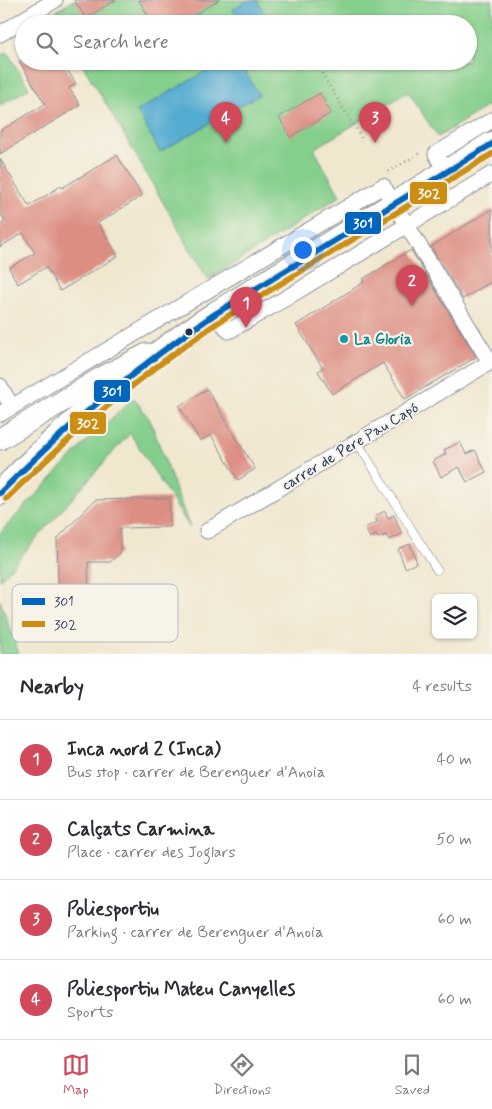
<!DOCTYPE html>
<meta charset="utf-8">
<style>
body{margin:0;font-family:Mynerve,sans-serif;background:#f7f7f7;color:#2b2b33}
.controls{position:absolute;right:15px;bottom:15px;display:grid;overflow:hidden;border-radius:8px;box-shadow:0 1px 4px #0004}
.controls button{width:45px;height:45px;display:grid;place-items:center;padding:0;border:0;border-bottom:1px solid #e1e1e2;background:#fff;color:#2b2b33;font:25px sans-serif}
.you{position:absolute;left:302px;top:249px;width:18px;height:18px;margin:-12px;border:4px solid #fff;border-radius:50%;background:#1a73e8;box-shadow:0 0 0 8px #1a73e833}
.badge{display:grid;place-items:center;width:32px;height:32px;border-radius:50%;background:#d1495b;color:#fff;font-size:16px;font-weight:700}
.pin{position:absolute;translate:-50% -41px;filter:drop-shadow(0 1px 2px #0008)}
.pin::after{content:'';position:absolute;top:26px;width:18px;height:15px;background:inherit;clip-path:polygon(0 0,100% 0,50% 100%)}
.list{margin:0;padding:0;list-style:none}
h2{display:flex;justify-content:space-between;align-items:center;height:65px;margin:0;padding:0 20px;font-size:21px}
h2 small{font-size:16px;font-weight:400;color:#7c7c81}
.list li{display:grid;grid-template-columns:32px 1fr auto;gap:15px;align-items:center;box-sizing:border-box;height:80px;padding:0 20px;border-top:1px solid #e1e1e2}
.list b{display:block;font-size:19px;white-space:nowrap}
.list p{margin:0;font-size:16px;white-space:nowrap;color:#7c7c81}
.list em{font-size:16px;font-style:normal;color:#7c7c81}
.icon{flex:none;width:28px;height:28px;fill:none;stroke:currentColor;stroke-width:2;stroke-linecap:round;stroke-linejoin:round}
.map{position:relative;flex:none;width:492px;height:654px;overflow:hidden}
.search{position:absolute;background:#fff;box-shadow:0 1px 4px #0004;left:15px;right:15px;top:15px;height:55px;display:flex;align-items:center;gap:12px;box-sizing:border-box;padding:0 18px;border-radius:28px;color:#7c7c81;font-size:19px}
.sheet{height:385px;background:#fff}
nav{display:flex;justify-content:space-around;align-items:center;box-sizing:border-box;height:70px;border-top:1px solid #e1e1e2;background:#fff;font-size:14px;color:#7c7c81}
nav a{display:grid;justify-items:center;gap:2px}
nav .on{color:#d1495b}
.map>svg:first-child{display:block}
.green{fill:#85cf8c;stroke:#507f75}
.water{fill:#54acd1;stroke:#386e98}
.building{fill:#dd8e83}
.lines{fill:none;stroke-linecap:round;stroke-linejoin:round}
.lane-casing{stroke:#868b96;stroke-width:9}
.street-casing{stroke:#868b96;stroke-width:17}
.secondary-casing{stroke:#868b96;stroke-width:23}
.primary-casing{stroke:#868b96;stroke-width:26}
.path{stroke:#868b96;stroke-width:2.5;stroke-dasharray:1 4;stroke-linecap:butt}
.lane{stroke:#fff;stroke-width:8}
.street{stroke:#fff;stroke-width:15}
.secondary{stroke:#fff;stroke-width:21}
.primary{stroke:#fff;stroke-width:24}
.bus-1-casing{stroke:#f7f3e8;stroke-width:10}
.bus-2-casing{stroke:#f7f3e8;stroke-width:10}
.bus-1{stroke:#0065bd;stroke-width:6}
.bus-2{stroke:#cb8e13;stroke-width:6}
.bus-dot{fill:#1b2f5e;stroke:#f7f3e8;stroke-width:2}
.culture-dot{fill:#0f9aa8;stroke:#f7f3e8;stroke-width:2}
.labels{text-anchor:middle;stroke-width:4.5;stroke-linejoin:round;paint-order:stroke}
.culture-label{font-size:15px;font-weight:bold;fill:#0d838f;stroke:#f7f3e8;text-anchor:start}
.street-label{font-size:15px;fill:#1b2f5e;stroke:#f7f3e8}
.key{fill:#f7f3e8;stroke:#b5b8bf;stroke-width:1}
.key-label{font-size:14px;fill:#1b2f5e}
.line-badge{stroke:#f7f3e8;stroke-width:2}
.badge-label{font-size:14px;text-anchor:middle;font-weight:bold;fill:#fff}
</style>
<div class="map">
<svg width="492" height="654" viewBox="0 0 492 654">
<rect width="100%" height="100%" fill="#f7f3e8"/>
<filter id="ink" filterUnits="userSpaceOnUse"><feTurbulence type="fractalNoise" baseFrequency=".02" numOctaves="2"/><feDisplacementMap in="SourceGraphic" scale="10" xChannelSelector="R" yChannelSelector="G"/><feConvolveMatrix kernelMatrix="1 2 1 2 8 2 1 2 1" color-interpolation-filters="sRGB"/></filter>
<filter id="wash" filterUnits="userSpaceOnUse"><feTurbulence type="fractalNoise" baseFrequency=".0096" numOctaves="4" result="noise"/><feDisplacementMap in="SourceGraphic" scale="20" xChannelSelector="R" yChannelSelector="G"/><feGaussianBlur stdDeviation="1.12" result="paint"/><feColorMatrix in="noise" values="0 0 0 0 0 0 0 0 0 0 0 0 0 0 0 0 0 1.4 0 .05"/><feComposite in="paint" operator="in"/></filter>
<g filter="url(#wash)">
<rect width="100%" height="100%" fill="#f0e7cf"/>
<g class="green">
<polygon points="74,0 492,0 492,103 438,137 408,92 314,149 340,196 208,280 105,102 80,61 468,61 468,24 57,24 51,14"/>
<polygon points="7,52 29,88 0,106 0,56"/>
<polygon points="134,398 150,420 190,528 130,433 0,580 0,533 89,439"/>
<polygon points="0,600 19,654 0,654"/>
</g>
<g class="water">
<polygon points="249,0 257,0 271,24 241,24 233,9"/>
<polygon points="223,61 239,61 259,95 160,152 137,111"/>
</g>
<g id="blocks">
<g class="building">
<polygon points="74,0 116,0 86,18"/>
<polygon points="139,0 219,0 179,24 153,24"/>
<polygon points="19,61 62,61 76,84 69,88 80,105 0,154 0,131 45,104"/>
<polygon points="320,93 331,113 290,137 279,117"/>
<polygon points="117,155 142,196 98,223 118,256 60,291 46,267 18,284 9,268 35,253 23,233 0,247 0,225 5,221 0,213 0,159 29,206 61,186 62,188"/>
<polygon points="492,209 492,281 463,299 431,247"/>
<polygon points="411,250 476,357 405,399 383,363 332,394 318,371 323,368 296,325 364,282 363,279"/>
<polygon points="207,389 255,469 238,480 211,435 200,441 179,406"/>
<polygon points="460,442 466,454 475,450 486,472 467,482 459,467 441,477 433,461 446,454 444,450"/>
<polygon points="169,498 170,527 120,528 120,553 110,562 88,562 89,613 59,614 57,539 95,500"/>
<polygon points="385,511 388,518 394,515 402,534 389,540 386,535 378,538 377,535 370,538 365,528 377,522 375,516"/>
<polygon points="410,544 417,563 405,568 398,549"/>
</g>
</g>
</g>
<g filter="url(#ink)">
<use href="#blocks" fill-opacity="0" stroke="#868b96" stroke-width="1"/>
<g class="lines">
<defs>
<polyline id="lane" points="357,442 437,570"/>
<g id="street">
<polyline points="0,34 55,0"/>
<polyline points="446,172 436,154 492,120"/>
<polyline points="215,314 229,331 281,301 492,174"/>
<polyline points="0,386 12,407"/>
<polyline points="0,414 383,186 490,362"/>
<polyline points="207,531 492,361"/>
</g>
<polyline id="secondary" points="0,439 101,378 147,354"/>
<path id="primary" d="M0,493C64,427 138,364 215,314L492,144"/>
</defs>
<use href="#lane" class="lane-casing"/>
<use href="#street" class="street-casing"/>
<use href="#secondary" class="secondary-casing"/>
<use href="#primary" class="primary-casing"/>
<g class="path">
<polyline points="319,69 362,139"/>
<polyline points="388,172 422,152"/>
</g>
<use href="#lane" class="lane"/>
<use href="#street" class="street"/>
<use href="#secondary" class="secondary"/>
<use href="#primary" class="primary"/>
<defs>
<path id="bus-1" d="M0,493C66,426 137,367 215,314L492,144"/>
<path id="bus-2" d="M6,499C72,433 142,374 220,321L492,154"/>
</defs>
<use href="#bus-1" class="bus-1-casing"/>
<use href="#bus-2" class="bus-2-casing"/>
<use href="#bus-1" class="bus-1"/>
<use href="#bus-2" class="bus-2"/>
</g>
</g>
<circle class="bus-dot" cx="189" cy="332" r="4.5"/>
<circle class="culture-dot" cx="344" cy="339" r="5"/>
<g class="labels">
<g class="culture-label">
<text x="354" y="344">La Gloria</text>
</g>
<g class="street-label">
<text transform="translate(350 446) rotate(-31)" y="5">carrer de Pere Pau Capó</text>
</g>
</g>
<rect x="12" y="584" width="166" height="58" rx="8" class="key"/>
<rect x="22" y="598" width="23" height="7" fill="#0065bd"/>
<rect x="22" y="621" width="23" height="6" fill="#cb8e13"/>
<g class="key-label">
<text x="54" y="606">301</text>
<text x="54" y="629">302</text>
</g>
<g class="line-badge">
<rect x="409" y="181" width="39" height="24" rx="5" fill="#cb8e13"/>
<rect x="344" y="211" width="38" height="24" rx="5" fill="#0065bd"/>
<rect x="93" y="379" width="38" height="24" rx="5" fill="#0065bd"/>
<rect x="69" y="411" width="38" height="24" rx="5" fill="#cb8e13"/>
</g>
<g class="badge-label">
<text x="429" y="198">302</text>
<text x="363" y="228">301</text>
<text x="112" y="396">301</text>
<text x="88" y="428">302</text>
</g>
</svg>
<div class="controls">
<button><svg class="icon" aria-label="layers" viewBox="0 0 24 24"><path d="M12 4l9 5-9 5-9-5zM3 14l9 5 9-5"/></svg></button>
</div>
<div class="you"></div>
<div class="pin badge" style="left:246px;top:328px">1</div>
<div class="pin badge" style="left:412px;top:306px">2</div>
<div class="pin badge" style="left:375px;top:143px">3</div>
<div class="pin badge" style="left:226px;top:143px">4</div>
<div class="search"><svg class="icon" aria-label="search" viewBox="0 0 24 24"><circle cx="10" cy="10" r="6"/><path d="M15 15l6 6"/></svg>Search here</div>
</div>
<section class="sheet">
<h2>Nearby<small>4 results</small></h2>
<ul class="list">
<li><span class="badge">1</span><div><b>Inca nord 2 (Inca)</b><p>Bus stop · carrer de Berenguer d'Anoia</p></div><em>40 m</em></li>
<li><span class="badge">2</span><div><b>Calçats Carmina</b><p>Place · carrer des Joglars</p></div><em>50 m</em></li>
<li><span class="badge">3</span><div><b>Poliesportiu</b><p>Parking · carrer de Berenguer d'Anoia</p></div><em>60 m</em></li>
<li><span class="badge">4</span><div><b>Poliesportiu Mateu Canyelles</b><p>Sports</p></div><em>60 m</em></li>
</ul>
</section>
<nav>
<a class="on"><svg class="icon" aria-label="map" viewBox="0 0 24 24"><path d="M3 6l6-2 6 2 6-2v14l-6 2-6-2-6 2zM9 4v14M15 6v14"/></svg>Map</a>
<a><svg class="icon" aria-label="directions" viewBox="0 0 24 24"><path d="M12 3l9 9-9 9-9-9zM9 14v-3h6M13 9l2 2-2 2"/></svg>Directions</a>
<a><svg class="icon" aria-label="saved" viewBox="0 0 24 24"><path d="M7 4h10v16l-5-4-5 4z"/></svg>Saved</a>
</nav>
